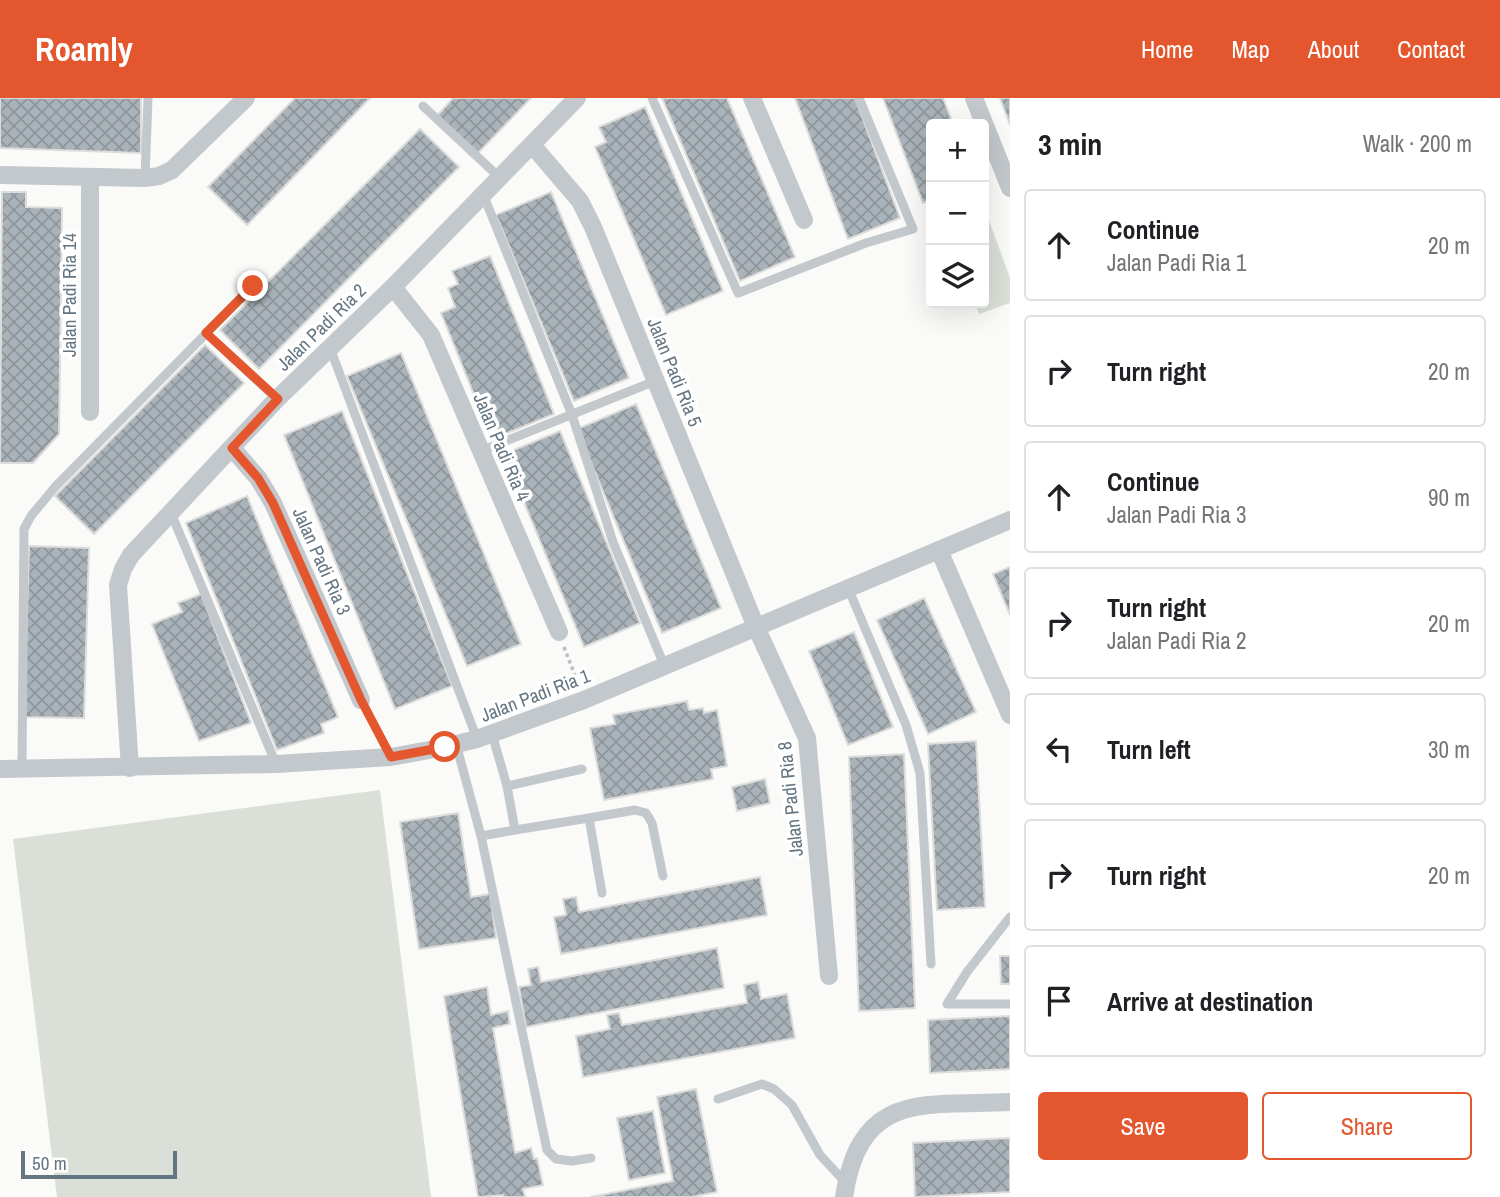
<!DOCTYPE html>
<meta charset="utf-8">
<style>
body{margin:0;font-family:"Archivo Narrow",sans-serif;background:#f2f2f2;color:#202124}
.controls{position:absolute;right:21px;top:21px;display:grid;overflow:hidden;border-radius:7px;box-shadow:0 7px 28px #0002}
.controls button{width:63px;height:63px;display:grid;place-items:center;padding:0;border:0;border-bottom:2px solid #e0e0e0;background:#fff;color:#202124;font:35px sans-serif}
.scale{position:absolute;left:21px;bottom:18px;width:156px;box-sizing:border-box;padding-left:7px;border:4px solid #657683;border-top:0;font-size:19px;line-height:24px;white-space:nowrap;color:#657683;-webkit-text-stroke:5px #fff;paint-order:stroke}
.stop{position:absolute;width:21px;height:21px;margin:-16px;border:5px solid #e4572e;border-radius:50%;background:#fff}
.stop.end{background:#e4572e;border-color:#fff;box-shadow:0 2px 7px #0008}
.list{margin:0;padding:0;list-style:none}
h2{display:flex;justify-content:space-between;align-items:center;height:91px;margin:0;padding:0 28px;font-size:30px}
h2 small{font-size:23px;font-weight:400;color:#757577}
.list li{display:grid;grid-template-columns:46px 1fr auto;gap:21px;align-items:center;box-sizing:border-box;height:112px;margin:0 14px 14px;padding:0 14px;border:2px solid #e0e0e0;border-radius:7px}
.list b{display:block;font-size:26px;white-space:nowrap}
.list p{margin:0;font-size:23px;white-space:nowrap;color:#757577}
.list em{font-size:23px;font-style:normal;color:#757577}
.actions{display:flex;gap:14px;padding:21px 28px}
.actions a{flex:1;padding:16px 0;border:2px solid #e4572e;border-radius:7px;text-align:center;font-size:24px;color:#e4572e}
.actions .main{background:#e4572e;color:#fff}
.icon{flex:none;width:38px;height:38px;fill:none;stroke:currentColor;stroke-width:2;stroke-linecap:round;stroke-linejoin:round}
.map{position:relative;flex:none;width:1010px;height:1099px;overflow:hidden}
header{display:flex;align-items:center;gap:42px;box-sizing:border-box;height:98px;padding:0 35px;background:#e4572e;color:#fff}
header strong{font-size:33px}
nav{display:flex;gap:38px;margin-inline-start:auto;font-size:24px}
main{display:flex}
aside{flex:1;background:#fff}
.map>svg:first-child{display:block}
.pitch{fill:#dadfd7}
.building{fill:url(#building-cross-hatch);stroke:#dcdcda;stroke-width:2}
.lines{fill:none;stroke-linecap:round;stroke-linejoin:round}
.path{stroke:#bbbfc2;stroke-width:3.5;stroke-dasharray:3.5 3.5;stroke-linecap:butt}
.lane{stroke:#c3c8cc;stroke-width:9}
.street{stroke:#c3c8cc;stroke-width:18}
.route{stroke:#e4572e;stroke-width:9}
.labels{text-anchor:middle;stroke-width:7;stroke-linejoin:round;paint-order:stroke}
.street-label{font-size:19px;fill:#657683;stroke:#fff}
</style>
<header>
<strong>Roamly</strong>
<nav><a>Home</a><a>Map</a><a>About</a><a>Contact</a></nav>
</header>
<main>
<div class="map">
<svg width="1010" height="1099" viewBox="0 0 1010 1099">
<defs>
<pattern id="building-cross-hatch" width="8" height="8" patternUnits="userSpaceOnUse" patternTransform="scale(1.75)"><rect width="8" height="8" fill="#aab3b9"/><path d="M0 0l8 8M0 8l8-8" fill="none" stroke="#8e969c"/></pattern>
</defs>
<rect width="100%" height="100%" fill="#fafaf8"/>
<g class="pitch">
<polygon points="987,117 1010,180 1010,205 979,216 975,205 984,205 984,118"/>
<polygon points="380,692 431,1099 57,1099 13,741"/>
</g>
<g class="building">
<polygon points="0,0 141,0 141,55 0,50"/>
<polygon points="295,0 370,0 247,127 208,89"/>
<polygon points="453,0 531,0 476,57 436,19"/>
<polygon points="662,0 727,0 795,159 740,183"/>
<polygon points="795,0 855,0 900,120 848,141"/>
<polygon points="883,0 943,0 953,26 931,26 931,102 923,105"/>
<polygon points="1000,0 1010,0 1010,27"/>
<polygon points="645,9 723,193 666,217 595,49 606,44 599,29"/>
<polygon points="420,31 459,69 259,271 220,232"/>
<polygon points="2,94 26,94 26,109 62,110 59,336 33,365 0,365"/>
<polygon points="551,94 629,280 574,303 496,117"/>
<polygon points="490,158 554,316 492,341 441,215 455,209 448,190 458,186 452,173"/>
<polygon points="205,247 244,285 94,436 55,398"/>
<polygon points="401,255 521,546 467,568 347,278"/>
<polygon points="636,306 721,510 662,535 577,331"/>
<polygon points="342,313 452,588 395,611 284,337"/>
<polygon points="560,333 640,525 584,549 504,356"/>
<polygon points="247,398 338,619 321,626 324,635 277,652 186,425"/>
<polygon points="29,448 89,450 84,620 24,619"/>
<polygon points="1010,469 1010,517 993,476"/>
<polygon points="201,496 251,625 199,643 152,526 182,514 178,505"/>
<polygon points="924,500 976,614 928,636 877,522"/>
<polygon points="854,534 893,629 848,647 809,553"/>
<polygon points="687,603 689,612 703,610 704,615 717,612 727,668 711,671 713,681 604,702 590,630 615,626 613,617"/>
<polygon points="976,643 985,809 937,812 928,646"/>
<polygon points="904,656 915,910 859,913 849,659"/>
<polygon points="765,681 770,705 737,713 732,689"/>
<polygon points="458,715 471,799 490,796 496,840 419,851 400,724"/>
<polygon points="760,779 767,817 561,856 554,819 566,817 563,801 576,799 579,814"/>
<polygon points="717,850 724,890 526,929 519,889 531,887 528,871 538,869 541,884"/>
<polygon points="1000,858 1010,858 1010,886 1001,886"/>
<polygon points="758,884 761,901 787,896 795,940 583,979 576,938 610,931 607,917 619,915 622,927 747,905 744,887"/>
<polygon points="487,889 491,917 508,913 510,926 493,930 515,1055 531,1050 534,1061 537,1060 543,1087 523,1091 525,1099 504,1099 503,1097 478,1099 444,898"/>
<polygon points="1010,918 1010,971 930,975 928,922"/>
<polygon points="696,991 717,1094 691,1099 591,1099 673,1083 657,999"/>
<polygon points="653,1013 665,1075 629,1082 617,1020"/>
<polygon points="1010,1040 1010,1094 915,1099 913,1045"/>
</g>
<g class="lines">
<g class="path">
<polyline points="564,549 578,585"/>
<polyline points="370,619 381,640"/>
</g>
<g class="lane">
<polyline points="652,0 738,195 866,145 913,131 859,0"/>
<polyline points="423,8 499,79"/>
<polyline points="145,80 148,0"/>
<polyline points="483,96 572,317 613,444 664,567"/>
<polyline points="206,235 277,301"/>
<polyline points="330,250 477,641"/>
<polyline points="481,353 655,283"/>
<polyline points="171,415 276,666"/>
<polyline points="848,490 906,627 920,675 931,866"/>
<polyline points="492,636 507,688 515,732 481,738 547,1052 556,1061 572,1063 591,1060"/>
<polyline points="456,646 481,738"/>
<polyline points="22,670 24,431 31,418 55,389 253,188"/>
<polyline points="507,688 582,671"/>
<polyline points="589,720 635,712 646,715 652,725 663,778"/>
<polyline points="515,732 589,720 602,795"/>
<polyline points="1010,819 967,874 947,906 1010,906"/>
<polyline points="718,1001 762,986 774,991 792,1007 820,1057 846,1085"/>
</g>
<g class="street">
<polyline points="752,0 804,122"/>
<polyline points="974,0 1010,90"/>
<polyline points="533,48 580,103 593,129 756,529 807,640 829,878"/>
<polyline points="0,77 145,80 159,78 172,72 246,0"/>
<polyline points="393,189 431,237 559,534"/>
<polyline points="90,314 90,79"/>
<polyline points="232,350 258,380 273,405 361,602"/>
<polyline points="939,452 1010,617"/>
<polyline points="130,670 118,487 123,471 131,457 277,301 393,189 577,0"/>
<polyline points="0,671 276,666 391,659 445,649 477,641 584,602 1010,422"/>
<path d="M844,1099C860,992 924,1008 1010,1004"/>
</g>
</g>
<g class="lines">
<polyline class="route" points="253,188 206,235 278,301 232,350 258,380 273,405 361,602 391,659 445,649"/>
</g>
<g class="labels">
<g class="street-label">
<text transform="translate(69 197) rotate(-90)" y="7">Jalan Padi Ria 14</text>
<text transform="translate(321 229) rotate(-44)" y="7">Jalan Padi Ria 2</text>
<text transform="translate(675 274) rotate(68)" y="7">Jalan Padi Ria 5</text>
<text transform="translate(502 349) rotate(67)" y="7">Jalan Padi Ria 4</text>
<text transform="translate(322 463) rotate(66)" y="7">Jalan Padi Ria 3</text>
<text transform="translate(535 597) rotate(-21)" y="7">Jalan Padi Ria 1</text>
<text transform="translate(790 701) rotate(-96)" y="7">Jalan Padi Ria 8</text>
</g>
</g>
</svg>
<div class="controls">
<button>+</button>
<button>−</button>
<button><svg class="icon" aria-label="layers" viewBox="0 0 24 24"><path d="M12 4l9 5-9 5-9-5zM3 14l9 5 9-5"/></svg></button>
</div>
<div class="scale">50 m</div>
<div class="stop" style="left:445px;top:649px"></div>
<div class="stop end" style="left:253px;top:188px"></div>
</div>
<aside>
<h2>3 min<small>Walk · 200 m</small></h2>
<ul class="list">
<li><svg class="icon" aria-label="ahead" viewBox="0 0 24 24"><path d="M12 20V5M6 11l6-6 6 6"/></svg><div><b>Continue</b><p>Jalan Padi Ria 1</p></div><em>20 m</em></li>
<li><svg class="icon" aria-label="right" viewBox="0 0 24 24"><path d="M7 20v-9h11M14 6l5 5-5 5"/></svg><div><b>Turn right</b></div><em>20 m</em></li>
<li><svg class="icon" aria-label="ahead" viewBox="0 0 24 24"><path d="M12 20V5M6 11l6-6 6 6"/></svg><div><b>Continue</b><p>Jalan Padi Ria 3</p></div><em>90 m</em></li>
<li><svg class="icon" aria-label="right" viewBox="0 0 24 24"><path d="M7 20v-9h11M14 6l5 5-5 5"/></svg><div><b>Turn right</b><p>Jalan Padi Ria 2</p></div><em>20 m</em></li>
<li><svg class="icon" aria-label="left" viewBox="0 0 24 24"><path d="M17 20v-9H6M10 6l-5 5 5 5"/></svg><div><b>Turn left</b></div><em>30 m</em></li>
<li><svg class="icon" aria-label="right" viewBox="0 0 24 24"><path d="M7 20v-9h11M14 6l5 5-5 5"/></svg><div><b>Turn right</b></div><em>20 m</em></li>
<li><svg class="icon" aria-label="arrive" viewBox="0 0 24 24"><path d="M6 21V4h12l-3 4 3 4H6"/></svg><div><b>Arrive at destination</b></div></li>
</ul>
<div class="actions"><a class="main">Save</a><a>Share</a></div>
</aside>
</main>
